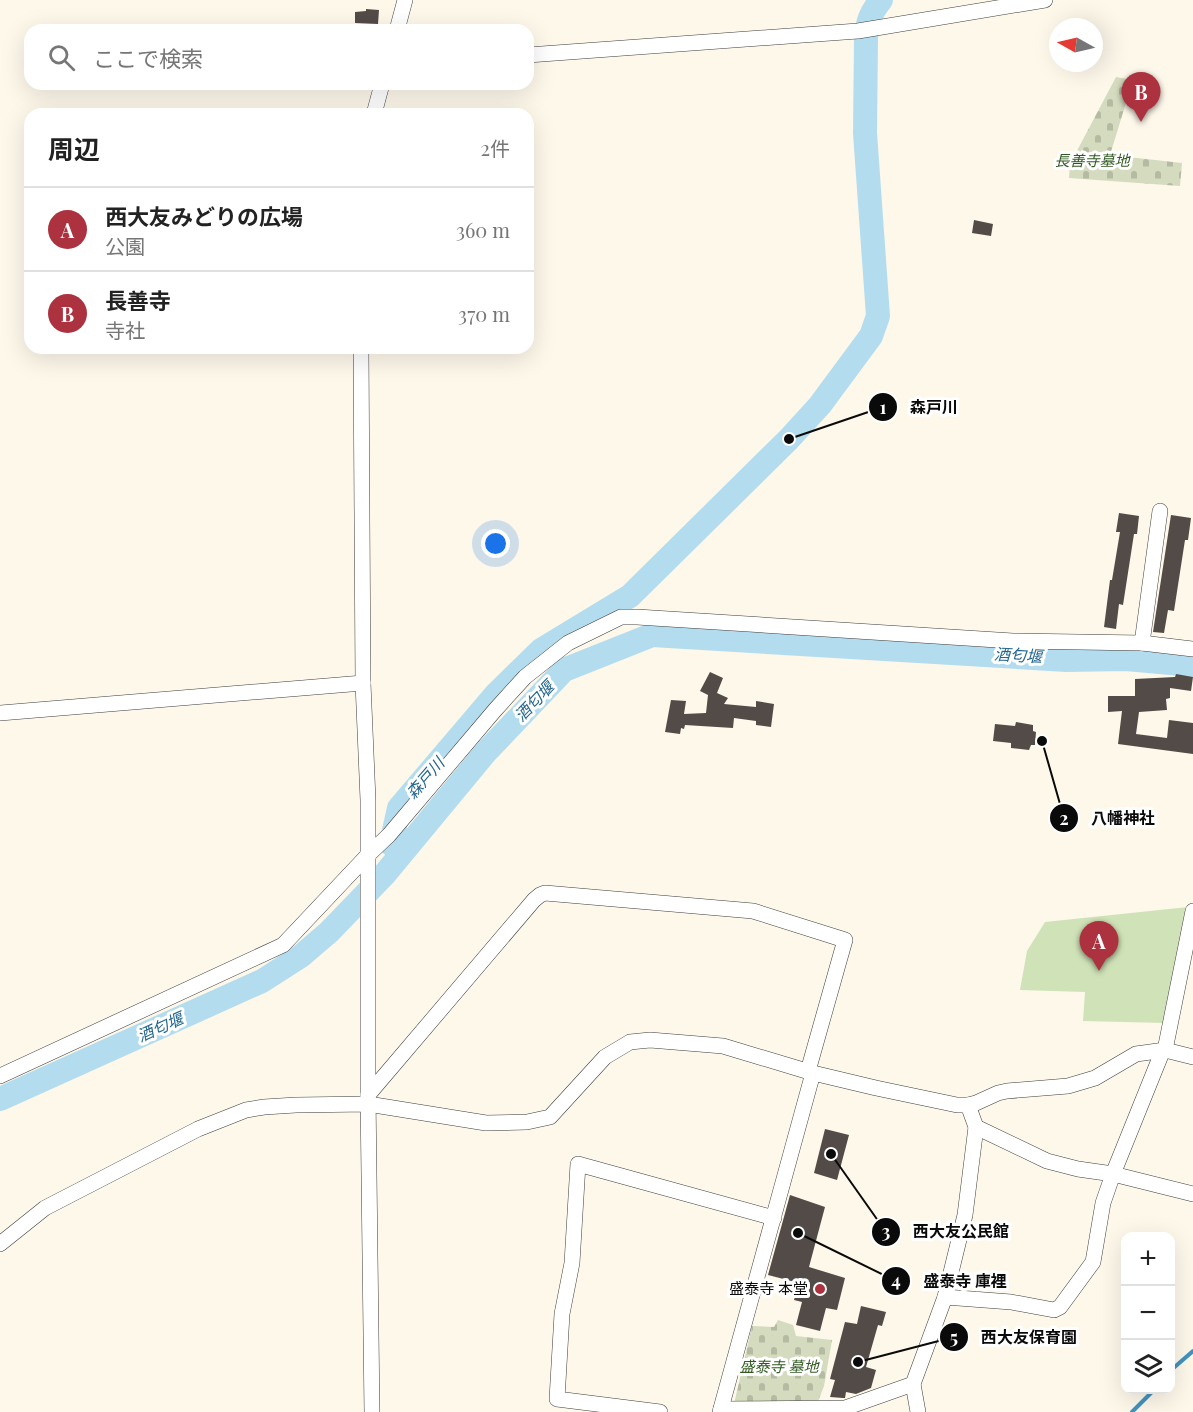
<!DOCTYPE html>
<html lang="ja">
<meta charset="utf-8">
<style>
body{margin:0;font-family:"Playfair Display","Noto Sans JP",serif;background:#f6f6f6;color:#222}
.controls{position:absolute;right:18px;bottom:18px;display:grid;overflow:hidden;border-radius:12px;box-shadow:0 6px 24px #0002}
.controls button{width:54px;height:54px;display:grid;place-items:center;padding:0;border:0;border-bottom:2px solid #e0e0e0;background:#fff;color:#222;font:30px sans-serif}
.compass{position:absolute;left:1049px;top:18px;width:54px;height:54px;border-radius:50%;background:#fff;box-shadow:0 6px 24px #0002;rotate:278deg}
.you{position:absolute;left:496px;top:544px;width:21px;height:21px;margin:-15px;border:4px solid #fff;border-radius:50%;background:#1a73e8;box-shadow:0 0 0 9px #1a73e833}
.badge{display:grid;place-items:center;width:39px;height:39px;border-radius:50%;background:#ab323e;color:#fff;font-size:20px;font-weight:700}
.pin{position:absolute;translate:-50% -50px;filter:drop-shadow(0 2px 3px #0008)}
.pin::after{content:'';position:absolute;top:32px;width:21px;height:18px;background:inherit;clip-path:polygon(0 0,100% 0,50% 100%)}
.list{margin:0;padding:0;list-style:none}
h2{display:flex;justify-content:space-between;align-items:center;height:78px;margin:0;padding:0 24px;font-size:26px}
h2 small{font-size:20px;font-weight:400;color:#767676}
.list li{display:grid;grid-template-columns:39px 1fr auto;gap:18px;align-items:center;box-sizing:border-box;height:84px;padding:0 24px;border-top:2px solid #e0e0e0}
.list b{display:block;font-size:22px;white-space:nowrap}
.list p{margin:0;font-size:20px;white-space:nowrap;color:#767676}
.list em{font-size:20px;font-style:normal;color:#767676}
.icon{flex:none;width:33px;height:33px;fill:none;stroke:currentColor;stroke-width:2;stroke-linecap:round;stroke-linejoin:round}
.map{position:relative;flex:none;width:1193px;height:1412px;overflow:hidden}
.search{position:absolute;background:#fff;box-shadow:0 6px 24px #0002;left:24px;top:24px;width:510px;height:66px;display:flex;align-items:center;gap:15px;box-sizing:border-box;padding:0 21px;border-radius:18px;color:#767676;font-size:22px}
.panel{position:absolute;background:#fff;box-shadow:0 6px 24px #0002;left:24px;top:108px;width:510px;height:246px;border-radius:18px}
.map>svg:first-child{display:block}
.cemetery{fill:url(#cemetery-stones)}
.park{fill:#d0e3b8}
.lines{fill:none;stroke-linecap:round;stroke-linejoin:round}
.stream{stroke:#4293be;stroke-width:4}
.river{stroke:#b4dcef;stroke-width:24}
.building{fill:#524b48}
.minor-casing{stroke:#3d3d3d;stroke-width:16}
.minor{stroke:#fff;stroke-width:15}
.poi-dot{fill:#ab323e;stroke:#fff;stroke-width:2}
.labels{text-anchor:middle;stroke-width:6;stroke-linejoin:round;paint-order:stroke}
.park-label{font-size:15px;font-style:italic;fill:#315a22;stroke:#fff}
.poi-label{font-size:15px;fill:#0a0a0a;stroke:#fff;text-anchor:end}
.water-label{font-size:16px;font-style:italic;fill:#22658e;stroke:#fff}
.leader{fill:none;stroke:#0a0a0a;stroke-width:2}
.callout-dot{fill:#0a0a0a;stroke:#fff;stroke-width:2}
.mark-label{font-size:18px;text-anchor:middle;font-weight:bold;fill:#fff}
.callout-label{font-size:16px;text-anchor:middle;font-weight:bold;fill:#0a0a0a;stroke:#fff;stroke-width:6;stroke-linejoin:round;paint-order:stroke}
</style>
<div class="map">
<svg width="1193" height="1412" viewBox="0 0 1193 1412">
<defs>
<pattern id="cemetery-stones" width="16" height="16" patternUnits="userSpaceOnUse" patternTransform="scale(1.5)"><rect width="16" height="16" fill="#d4dbbe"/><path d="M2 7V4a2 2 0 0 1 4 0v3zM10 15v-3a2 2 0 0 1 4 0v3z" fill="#b5bba2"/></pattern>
</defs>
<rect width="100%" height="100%" fill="#fdf8ea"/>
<g class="cemetery">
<polygon points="1116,77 1133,80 1110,155 1182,163 1180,186 1069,178 1070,164"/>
<polygon points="778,1320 793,1325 796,1336 832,1340 824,1386 817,1404 734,1404 752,1326 774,1327"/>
</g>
<polygon class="park" points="1188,907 1164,1023 1083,1021 1085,992 1020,990 1027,951 1045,922"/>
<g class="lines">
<g class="stream">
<polyline points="1170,1371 1193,1351"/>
<polyline points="1132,1412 1154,1390"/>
</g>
<g class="river">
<path d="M391,844L399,808L496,694L541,650L630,596L789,439L820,405L871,336L878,316L865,133L866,38C867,22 871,12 881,0"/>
<polyline points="0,1099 262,981 301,956 329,932 384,875 485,753 564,670 652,635 1066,660 1126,659 1193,665"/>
</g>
</g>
<g class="building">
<polygon points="366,9 379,10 378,24 355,23 355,12 366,11"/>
<polygon points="974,220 993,224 991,236 972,233"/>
<polygon points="1119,513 1139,516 1137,534 1134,534 1123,605 1119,604 1116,629 1104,627 1110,580 1112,580 1120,532 1116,532"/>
<polygon points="1171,515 1191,518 1188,540 1185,540 1174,611 1168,610 1164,633 1153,632"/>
<polygon points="710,672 723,678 717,693 728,698 724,704 756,707 756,701 774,704 771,727 756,725 756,721 734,718 733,728 685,725 684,729 681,728 680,734 665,732 671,700 686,701 684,714 706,713 708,695 700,691"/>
<polygon points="1176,674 1193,677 1191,691 1170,688 1170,698 1166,699 1167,710 1139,712 1136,734 1167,738 1169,720 1193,723 1193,754 1118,744 1122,711 1108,712 1108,696 1135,696 1135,679 1175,677"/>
<polygon points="1016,722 1033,725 1033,731 1036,732 1035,745 1031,745 1029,750 1011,748 1011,743 993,741 995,724 1015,726"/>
<polygon points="825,1129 849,1135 837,1180 814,1173"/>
<polygon points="790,1195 825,1207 809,1267 845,1278 837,1310 826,1308 820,1331 796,1325 802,1302 794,1300 799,1283 768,1275"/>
<polygon points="861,1306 886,1312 882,1326 878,1325 866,1367 876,1370 871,1388 856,1394 846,1392 845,1398 843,1398 830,1397 835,1380 830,1379 845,1322 857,1324"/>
</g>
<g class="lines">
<defs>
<g id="minor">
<polyline points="397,30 405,0"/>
<polyline points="528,55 858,31 1045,0"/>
<polyline points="374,114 382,84"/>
<polyline points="361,348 363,683 368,800 368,1095 372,1412"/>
<polyline points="1142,643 1160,511"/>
<polyline points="0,713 363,683"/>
<polyline points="1165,1050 1193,911"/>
<polyline points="0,1076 283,945 367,856 389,835 495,710 525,677 568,643 621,617 637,617 1013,641 1142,643 1193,649"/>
<polyline points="368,1095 534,900 540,895 545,893 753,911 845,940 808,1071"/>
<polyline points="976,1127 1047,1161 1078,1169 1113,1174 1193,1194"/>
<polyline points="0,1244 45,1208 198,1129 246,1110 264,1107 296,1105 368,1104 486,1123 527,1122 550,1117 605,1057 630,1042 650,1040 723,1046 813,1073 876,1088 957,1105 968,1105 976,1103 998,1093 1007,1091 1068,1086 1095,1078 1136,1054 1165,1050 1193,1057"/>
<polyline points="945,1297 1011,1302 1054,1310 1060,1307 1093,1262 1103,1203 1113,1174 1163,1050"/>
<polyline points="721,1409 845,1408 913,1384"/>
<polyline points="660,1412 557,1399 562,1314 572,1263 578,1164 774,1218"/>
<polyline points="720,1412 813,1073"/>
<polyline points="918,1412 913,1384 945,1297 965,1215 976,1127 968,1105"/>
</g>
</defs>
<use href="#minor" class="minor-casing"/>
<use href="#minor" class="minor"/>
</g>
<circle class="poi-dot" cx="820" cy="1289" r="6"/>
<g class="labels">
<g class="park-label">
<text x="1092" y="166">長善寺墓地</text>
<text x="779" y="1372">盛泰寺 墓地</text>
</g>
<g class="poi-label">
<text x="808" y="1294">盛泰寺 本堂</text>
</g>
<g class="water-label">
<text transform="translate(1018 655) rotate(3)" y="6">酒匂堰</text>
<text transform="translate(534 701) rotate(-46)" y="6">酒匂堰</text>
<text transform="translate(425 778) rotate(-49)" y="6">森戸川</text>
<text transform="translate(160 1027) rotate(-24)" y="6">酒匂堰</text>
</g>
</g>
<path class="leader" d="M789 439L883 407M1042 741L1064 818M831 1154L886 1232M798 1233L896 1281M858 1362L954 1337"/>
<g class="callout-dot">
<circle cx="789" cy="439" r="6"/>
<circle cx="1042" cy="741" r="6"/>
<circle cx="831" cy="1154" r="6"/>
<circle cx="798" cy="1233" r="6"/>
<circle cx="858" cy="1362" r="6"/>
<circle cx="883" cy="407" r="15"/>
<circle cx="1064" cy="818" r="15"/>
<circle cx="886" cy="1232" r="15"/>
<circle cx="896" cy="1281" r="15"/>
<circle cx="954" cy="1337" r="15"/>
</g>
<g class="mark-label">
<text x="883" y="414">1</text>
<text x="1064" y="825">2</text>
<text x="886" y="1238">3</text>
<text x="896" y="1287">4</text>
<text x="954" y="1344">5</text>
</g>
<g class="callout-label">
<text x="934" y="413">森戸川</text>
<text x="1123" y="824">八幡神社</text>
<text x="961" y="1237">西大友公民館</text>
<text x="965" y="1287">盛泰寺 庫裡</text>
<text x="1029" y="1343">西大友保育園</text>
</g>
</svg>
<div class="controls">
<button>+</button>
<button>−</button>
<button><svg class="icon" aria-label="layers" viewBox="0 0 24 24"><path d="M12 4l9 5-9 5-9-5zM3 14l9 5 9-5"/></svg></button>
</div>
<svg class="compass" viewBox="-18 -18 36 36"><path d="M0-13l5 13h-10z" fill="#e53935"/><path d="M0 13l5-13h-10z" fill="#767676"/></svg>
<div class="you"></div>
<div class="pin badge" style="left:1099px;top:971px">A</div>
<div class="pin badge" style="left:1141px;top:122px">B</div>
<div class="search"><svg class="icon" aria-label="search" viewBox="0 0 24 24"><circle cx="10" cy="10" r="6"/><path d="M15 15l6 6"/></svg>ここで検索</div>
<section class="panel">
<h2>周辺<small>2件</small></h2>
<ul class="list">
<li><span class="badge">A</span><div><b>西大友みどりの広場</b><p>公園</p></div><em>360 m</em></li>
<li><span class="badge">B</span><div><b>長善寺</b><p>寺社</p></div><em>370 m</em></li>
</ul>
</section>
</div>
